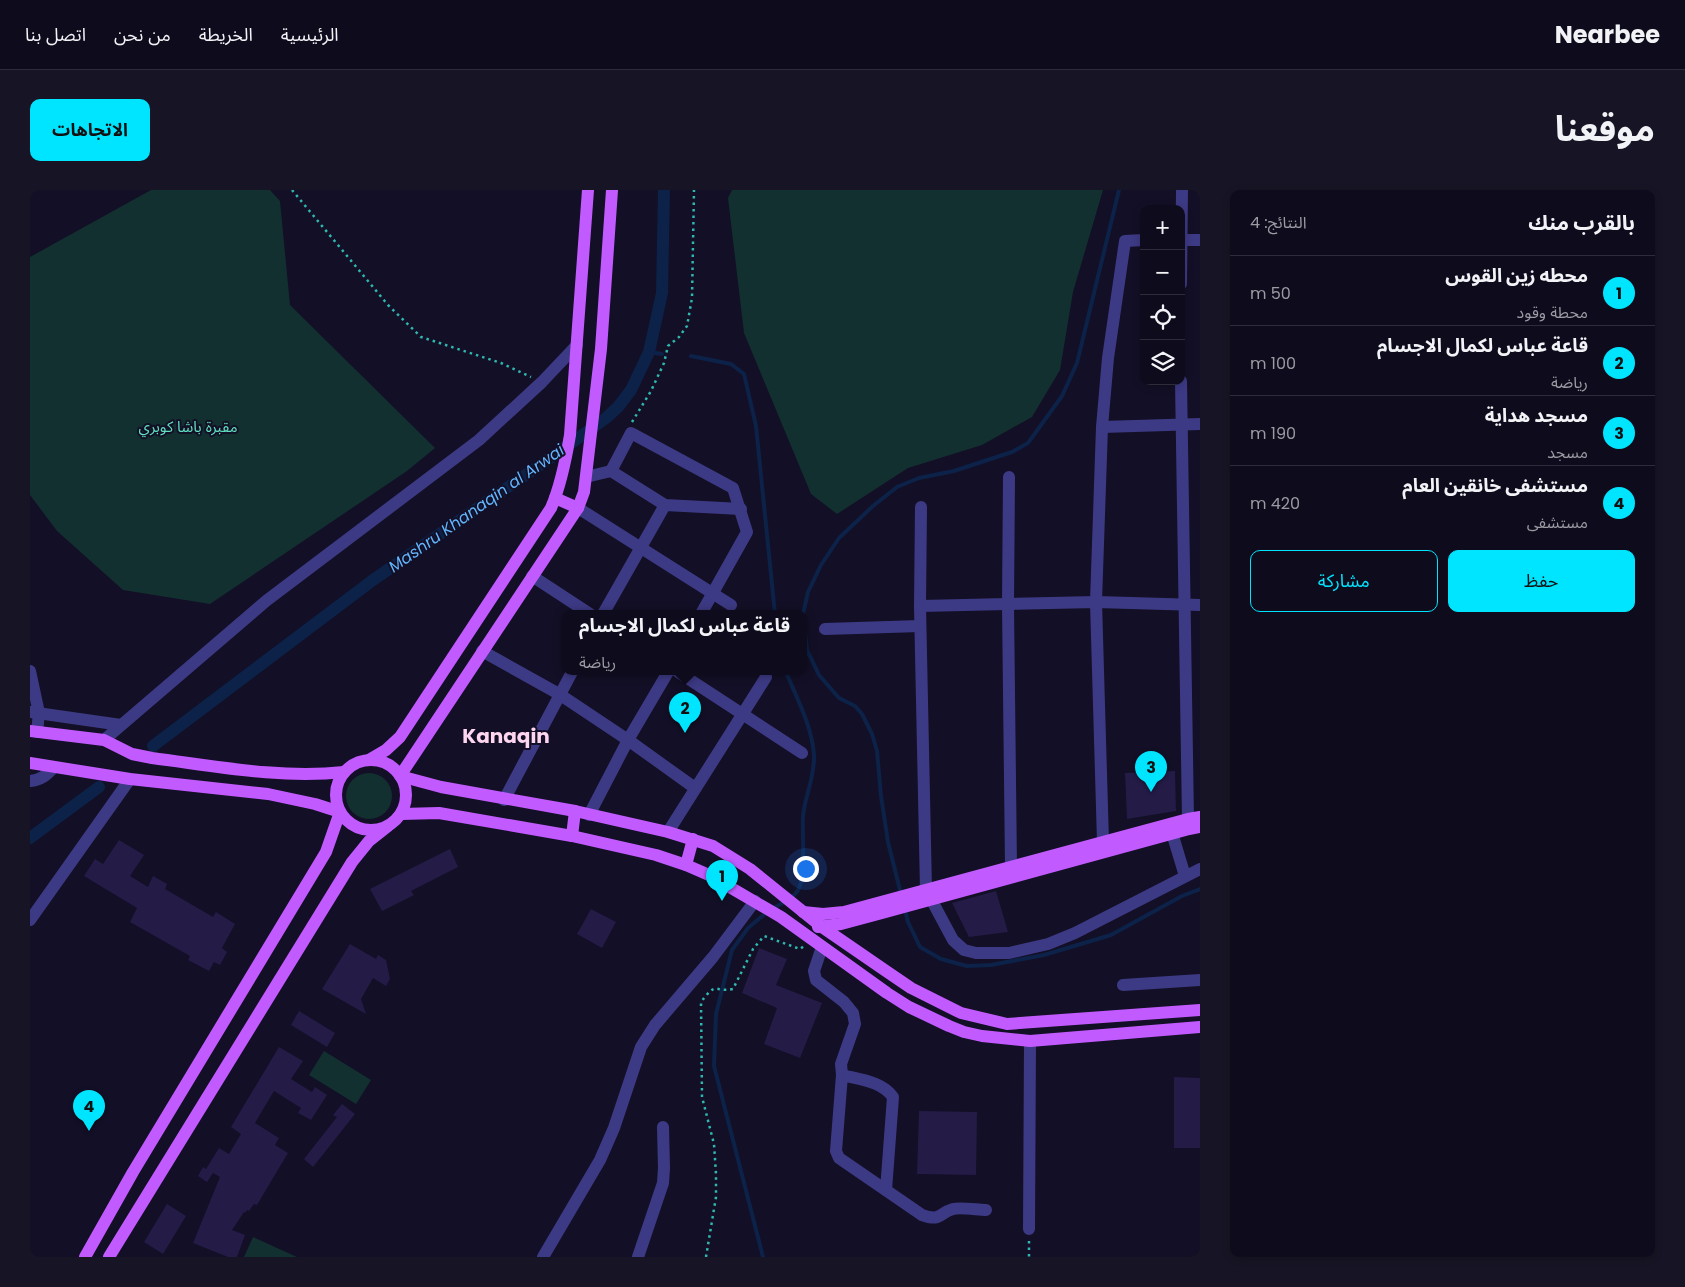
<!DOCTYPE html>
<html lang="ar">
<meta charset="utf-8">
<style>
body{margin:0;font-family:Poppins,"Noto Sans Arabic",sans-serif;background:#171425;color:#f1f3f6;direction:rtl}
.controls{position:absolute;right:15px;top:15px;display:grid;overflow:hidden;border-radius:10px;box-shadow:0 2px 8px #0003}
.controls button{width:45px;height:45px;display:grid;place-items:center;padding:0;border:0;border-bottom:1px solid #2e2b3b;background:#0e0b1c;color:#f1f3f6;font:25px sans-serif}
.you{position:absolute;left:775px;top:678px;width:18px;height:18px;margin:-12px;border:4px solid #fff;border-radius:50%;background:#1a73e8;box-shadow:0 0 0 8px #1a73e833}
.badge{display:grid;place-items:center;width:32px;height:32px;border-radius:50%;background:#00e5ff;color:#111;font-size:16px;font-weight:700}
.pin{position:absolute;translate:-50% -41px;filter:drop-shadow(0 1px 2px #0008)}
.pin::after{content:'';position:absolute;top:26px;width:18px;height:15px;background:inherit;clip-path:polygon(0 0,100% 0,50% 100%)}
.popup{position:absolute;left:532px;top:420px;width:245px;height:65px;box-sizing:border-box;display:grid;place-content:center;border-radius:10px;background:#0e0b1c;filter:drop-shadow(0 1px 4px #0005);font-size:16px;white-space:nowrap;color:#9b9ba3}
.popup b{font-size:19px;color:#f1f3f6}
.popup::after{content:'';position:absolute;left:50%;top:100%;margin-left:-10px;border:10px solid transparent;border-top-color:#0e0b1c}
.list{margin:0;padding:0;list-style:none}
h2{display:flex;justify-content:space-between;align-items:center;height:65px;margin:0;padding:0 20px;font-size:21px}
h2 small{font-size:16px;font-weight:400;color:#9b9ba3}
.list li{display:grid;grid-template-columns:32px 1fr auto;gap:15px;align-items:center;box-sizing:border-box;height:70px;padding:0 20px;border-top:1px solid #2e2b3b}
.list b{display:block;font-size:19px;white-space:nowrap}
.list p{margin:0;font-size:16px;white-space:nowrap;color:#9b9ba3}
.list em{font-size:16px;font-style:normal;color:#9b9ba3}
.actions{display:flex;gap:10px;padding:15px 20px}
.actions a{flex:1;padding:11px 0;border:1px solid #00e5ff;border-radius:10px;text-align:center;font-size:18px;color:#00e5ff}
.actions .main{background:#00e5ff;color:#111}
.icon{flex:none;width:28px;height:28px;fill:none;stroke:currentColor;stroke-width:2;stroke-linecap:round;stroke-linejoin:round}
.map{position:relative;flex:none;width:1170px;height:1067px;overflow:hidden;direction:ltr;border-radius:10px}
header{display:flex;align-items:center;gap:30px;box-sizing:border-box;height:70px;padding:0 25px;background:#0e0b1c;border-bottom:1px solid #2e2b3b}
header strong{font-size:24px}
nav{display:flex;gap:28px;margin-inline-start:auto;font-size:18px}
.intro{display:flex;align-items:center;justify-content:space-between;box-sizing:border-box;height:120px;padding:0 30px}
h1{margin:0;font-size:35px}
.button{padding:12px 22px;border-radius:10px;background:#00e5ff;color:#111;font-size:18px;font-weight:700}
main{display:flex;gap:30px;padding:0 30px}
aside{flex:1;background:#0e0b1c;border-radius:10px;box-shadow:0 2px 8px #0003}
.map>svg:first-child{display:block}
.green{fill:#12302f}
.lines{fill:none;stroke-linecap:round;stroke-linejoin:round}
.stream{stroke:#0c2248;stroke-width:4}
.canal{stroke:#0c2248;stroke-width:12}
.building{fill:#241b47}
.path{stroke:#2fb8b0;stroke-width:2.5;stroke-dasharray:2.5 4;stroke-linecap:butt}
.minor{stroke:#3d3a85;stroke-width:12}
.major{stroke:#c25bff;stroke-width:12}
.labels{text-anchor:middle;stroke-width:4;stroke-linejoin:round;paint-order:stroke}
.park-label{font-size:15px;fill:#5fe0c0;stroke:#130f26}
.water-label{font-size:16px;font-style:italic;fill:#62b6ff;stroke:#130f26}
.district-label{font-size:20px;font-weight:bold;fill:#ffd6f0;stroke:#130f26}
</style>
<header>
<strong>Nearbee</strong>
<nav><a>الرئيسية</a><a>الخريطة</a><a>من نحن</a><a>اتصل بنا</a></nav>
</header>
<div class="intro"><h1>موقعنا</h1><a class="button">الاتجاهات</a></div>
<main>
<aside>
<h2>بالقرب منك<small>النتائج: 4</small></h2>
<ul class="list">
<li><span class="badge">1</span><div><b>محطه زين القوس</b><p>محطة وقود</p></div><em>50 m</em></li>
<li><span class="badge">2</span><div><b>قاعة عباس لكمال الاجسام</b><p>رياضة</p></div><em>100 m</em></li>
<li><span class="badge">3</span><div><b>مسجد هداية</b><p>مسجد</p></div><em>190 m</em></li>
<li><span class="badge">4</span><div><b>مستشفى خانقين العام</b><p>مستشفى</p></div><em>420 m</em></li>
</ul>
<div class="actions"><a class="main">حفظ</a><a>مشاركة</a></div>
</aside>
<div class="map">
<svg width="1170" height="1067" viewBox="0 0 1170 1067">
<rect width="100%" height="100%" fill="#130f26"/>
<g class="green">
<polygon points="121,0 240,0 250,11 260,115 405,258 377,281 180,414 93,400 27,341 0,305 0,67"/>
<polygon points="702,0 1073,0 1043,102 1030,180 1002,227 952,255 878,278 807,324 781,304 714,143 698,8"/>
<circle cx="339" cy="606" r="23"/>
<polygon points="294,861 341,890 326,914 279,885"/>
<polygon points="223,1047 267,1067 214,1067"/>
</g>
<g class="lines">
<g class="stream">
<polyline points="619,162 632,164"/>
<polyline points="661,166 701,174 714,184 726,236 745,424"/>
<polyline points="773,424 778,402 791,375 809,348 843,316 867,297 889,288 924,281 982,262 998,253 1032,206 1047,173 1089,0"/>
<polyline points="774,434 777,460 789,485 809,508 825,516 832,524 842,544 847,561 851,606 858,652 871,704"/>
<path d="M742,719C752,713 765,708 769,698C776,684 772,644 773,626C775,606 785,586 784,565C782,536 767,509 756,482"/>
<polyline points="875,720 878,732 890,757 911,769 937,776 961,775 1014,765 1081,745 1152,706 1170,699"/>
<polyline points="733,1067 684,876 686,824 702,760 718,738 736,723"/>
</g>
<g class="canal">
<polyline points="123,556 343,390 526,264 576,228 588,217 601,200 619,162 632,103 634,0"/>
<polyline points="0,648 69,597"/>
</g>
</g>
<g class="building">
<polygon points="1145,581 1146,621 1097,629 1095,583"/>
<polygon points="89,650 114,665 100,686 118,697 123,686 137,694 135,699 183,727 186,722 205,734 192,758 197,762 190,775 184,772 179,781 158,770 160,766 100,732 107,718 54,686 65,669 73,674"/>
<polygon points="420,659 428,677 381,701 384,705 352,721 340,699"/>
<polygon points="966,701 978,742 939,747 922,713"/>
<polygon points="561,719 586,732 572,758 547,744"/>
<polygon points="320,754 346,769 348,765 356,770 360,789 356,796 343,788 331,809 336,824 292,799"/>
<polygon points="729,758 757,769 746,795 792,813 770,868 734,854 747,818 712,803"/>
<polygon points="269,821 305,843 297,857 261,835"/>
<polygon points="249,857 273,871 261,889 282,902 285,897 297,905 281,930 268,923 271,918 244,901 225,933 249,948 245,955 258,963 227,1015 224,1014 219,1021 217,1020 215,1023 214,1022 202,1040 215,1045 207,1067 198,1067 163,1053 190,987 183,983 177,992 168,986 173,977 176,979 189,958 199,964 211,944 201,937"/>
<polygon points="1144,887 1170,888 1170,958 1144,958"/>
<polygon points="312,914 325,924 283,977 274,969 307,927 303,925"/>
<polygon points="889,921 947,922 946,985 887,984"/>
<polygon points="137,1014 156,1026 133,1064 114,1052"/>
</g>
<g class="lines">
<g class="path">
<polyline points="262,0 358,115 391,147 471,173 501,187"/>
<polyline points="602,232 621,201 634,173 638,156 649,147 657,136 662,108 664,0"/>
<polyline points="999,1051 999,1067"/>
<path d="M676,1067L686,1007V984L684,954L672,907L671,812C687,790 684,803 703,799L723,759L734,746L770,759L774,756"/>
</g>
<g class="minor">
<polyline points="1151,50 1170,50"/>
<polyline points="1151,94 1152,0"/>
<polyline points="1151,191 1158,629"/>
<polyline points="1072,237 1170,234"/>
<polyline points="581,281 601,243 703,298 717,342 671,424"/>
<polyline points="556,287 581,281 635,315 711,319"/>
<polyline points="979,287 978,415 981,677"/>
<polyline points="891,317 890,416 896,700"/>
<polyline points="548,318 701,415"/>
<polyline points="502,386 560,424"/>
<polyline points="890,416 1066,412 1170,415"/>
<polyline points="573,424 635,315"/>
<polyline points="795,439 890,436"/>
<polyline points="452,461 529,504 598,550 665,598"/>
<polyline points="0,481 9,523 7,542"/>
<polyline points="648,482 772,563"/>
<polyline points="0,522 91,535"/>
<polyline points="74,550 236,411 449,250 512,192 547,155"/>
<path d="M0,591C11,590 17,585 24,577"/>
<polyline points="474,610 542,482"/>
<polyline points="559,625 598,550 638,482"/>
<polyline points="638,642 736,487"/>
<polyline points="1142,643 1155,686"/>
<polyline points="1073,652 1066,412 1072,237 1078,168 1095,51 1114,50"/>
<polyline points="901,709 923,750 934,760 946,763 979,763 1018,754 1045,743 1170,679"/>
<polyline points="0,730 100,589"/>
<path d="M792,757L784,781L786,790L814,812L823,823L825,834L811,874L812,885L806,961L809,968L892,1025C911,1032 909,1023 923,1019C931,1017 948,1020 956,1020"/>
<polyline points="1093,795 1170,790"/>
<path d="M812,885C831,890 851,891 863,907L856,1000"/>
<polyline points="999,1039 1000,851"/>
<polyline points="513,1067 570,970 584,938 611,857 625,835 683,767 725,711"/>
<polyline points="608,1067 633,993 634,978 633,937"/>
</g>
<g class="major">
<polyline points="582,0 571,159 554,302 548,318 370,586 411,597 545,621 638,642 683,656 720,679 792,737 856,781 881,798 931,823 977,834 1170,820"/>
<polyline points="525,308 548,318"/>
<path d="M0,541L74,550L102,564L122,568C185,576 250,589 314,582"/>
<circle cx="341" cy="605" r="35"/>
<path d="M339,570L356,560L370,547L521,318C531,295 536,269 540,245L558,0"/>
<polyline points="0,573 100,589 238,604 285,614 310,622 296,662 103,982 55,1067"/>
<polyline points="371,624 409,623 542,646 626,665 656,675 679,685 751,727 857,803 879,817 919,836 934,842 952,846 1000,851 1170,837"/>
<polyline points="542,646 545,621"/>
<polyline points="656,675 663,649"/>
<polyline points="773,722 793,724 814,722 1158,629 1170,627"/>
<polyline points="788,737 811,734 852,723 1159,639 1170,637"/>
<polyline points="79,1067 322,672 339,651 358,636"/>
</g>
</g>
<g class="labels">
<g class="park-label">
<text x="158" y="242">مقبرة باشا كوبري</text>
</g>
<g class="water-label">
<text transform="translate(446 318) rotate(-35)" y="6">Mashru Khanaqin al Arwai</text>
</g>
<g class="district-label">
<text x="476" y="553">Kanaqin</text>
</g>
</g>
</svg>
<div class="controls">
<button>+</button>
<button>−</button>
<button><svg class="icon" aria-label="locate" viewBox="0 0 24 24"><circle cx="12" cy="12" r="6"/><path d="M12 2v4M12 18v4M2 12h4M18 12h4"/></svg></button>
<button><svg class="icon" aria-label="layers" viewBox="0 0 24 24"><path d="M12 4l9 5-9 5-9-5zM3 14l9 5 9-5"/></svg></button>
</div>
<div class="you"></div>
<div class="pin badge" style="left:692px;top:711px">1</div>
<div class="pin badge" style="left:655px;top:543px">2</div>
<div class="popup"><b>قاعة عباس لكمال الاجسام</b>رياضة</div>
<div class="pin badge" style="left:1121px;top:602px">3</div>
<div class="pin badge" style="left:59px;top:941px">4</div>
</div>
</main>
